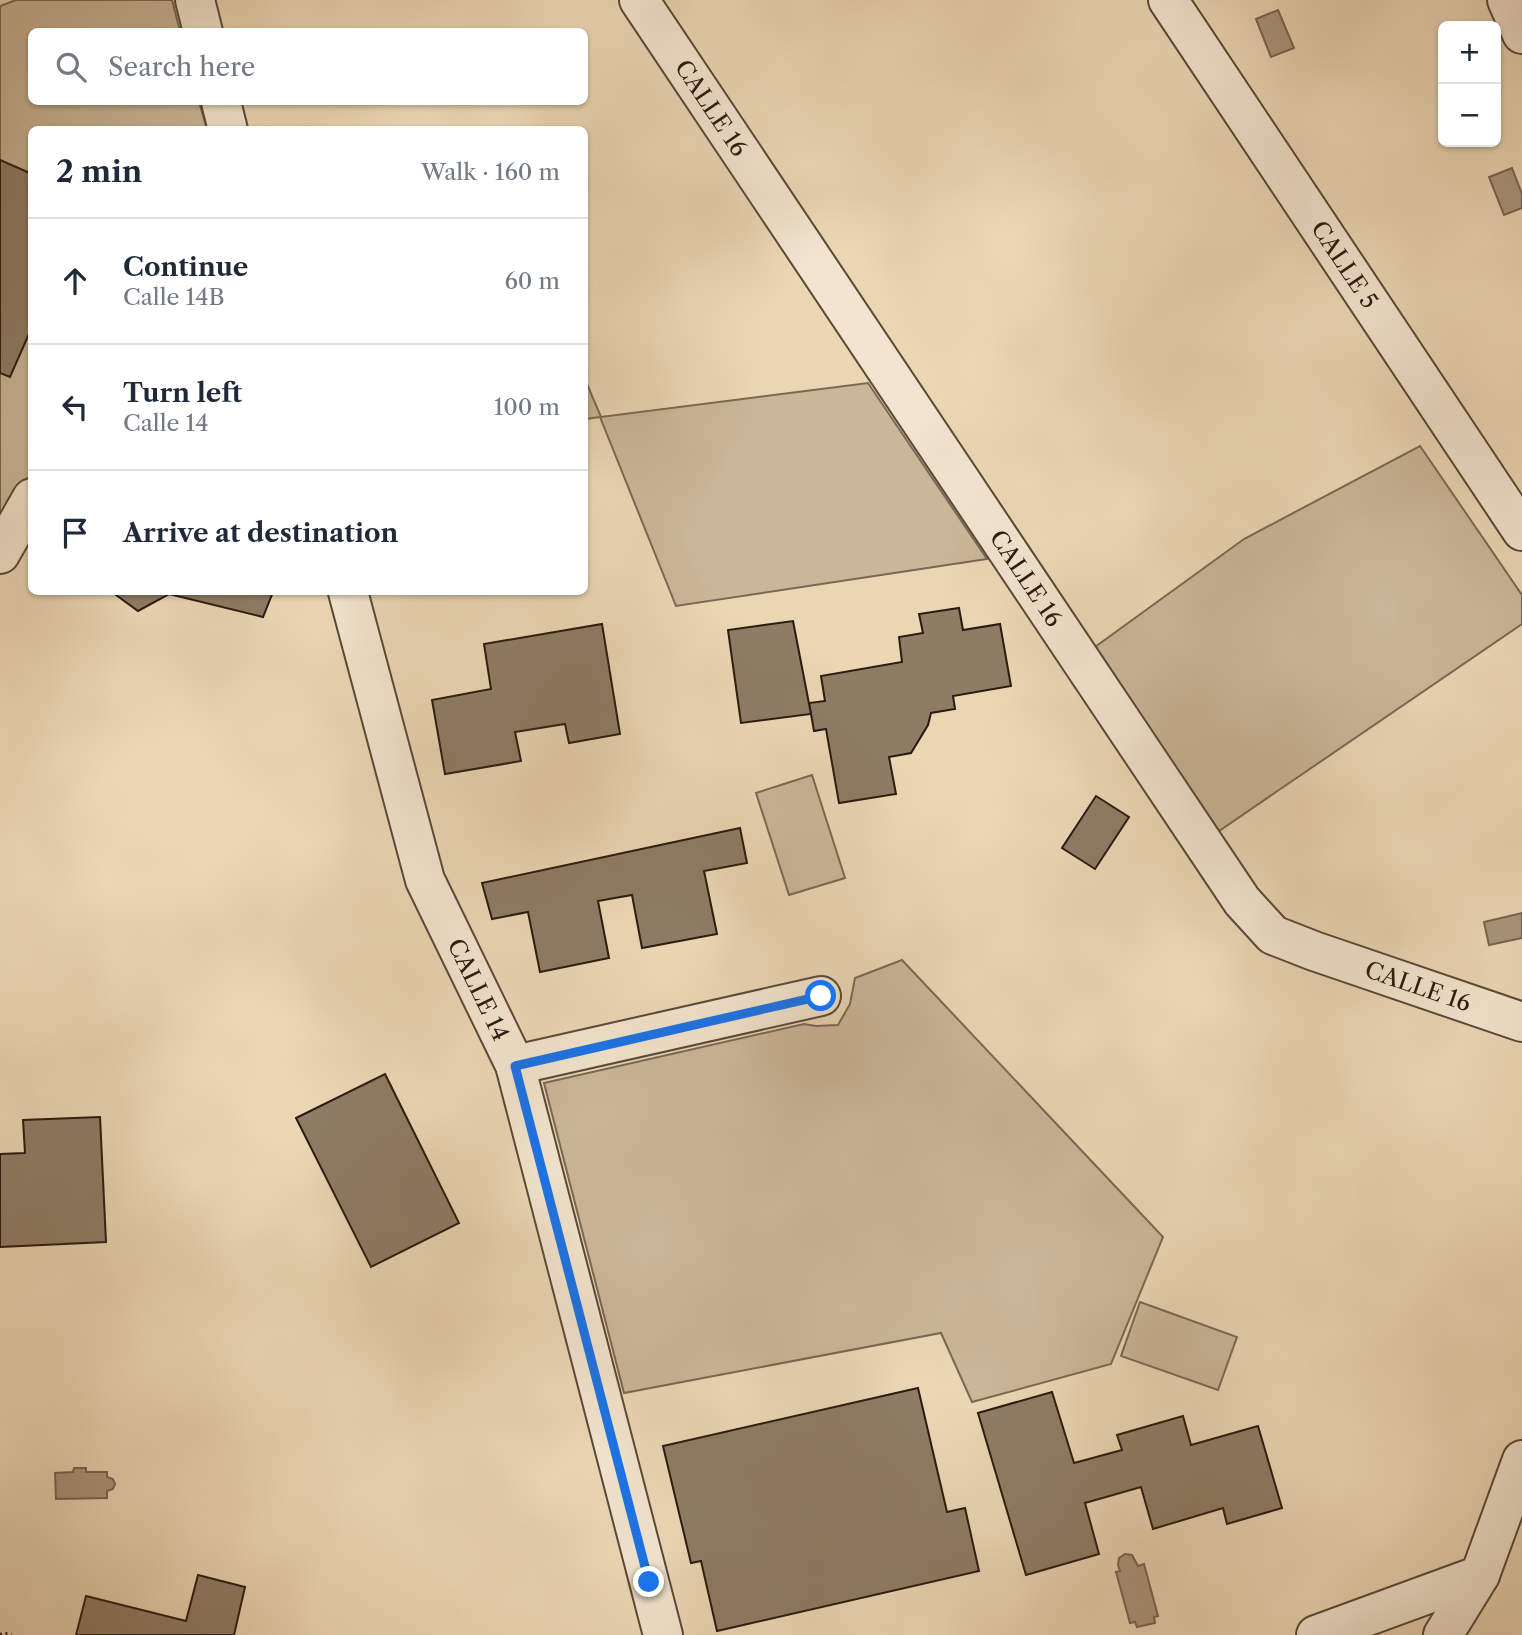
<!DOCTYPE html>
<meta charset="utf-8">
<style>
body{margin:0;font-family:"Libre Caslon Text",serif;background:#f2f2f3;color:#1f2937}
.controls{position:absolute;right:21px;top:21px;display:grid;overflow:hidden;border-radius:10px;box-shadow:0 2px 5px #0004}
.controls button{width:63px;height:63px;display:grid;place-items:center;padding:0;border:0;border-bottom:2px solid #e0e1e3;background:#fff;color:#1f2937;font:35px sans-serif}
.stop{position:absolute;width:21px;height:21px;margin:-16px;border:5px solid #1a73e8;border-radius:50%;background:#fff}
.stop.end{background:#1a73e8;border-color:#fff;box-shadow:0 2px 7px #0008}
.list{margin:0;padding:0;list-style:none}
h2{display:flex;justify-content:space-between;align-items:center;height:91px;margin:0;padding:0 28px;font-size:30px}
h2 small{font-size:23px;font-weight:400;color:#747a83}
.list li{display:grid;grid-template-columns:46px 1fr auto;gap:21px;align-items:center;box-sizing:border-box;height:126px;padding:0 28px;border-top:2px solid #e0e1e3}
.list b{display:block;font-size:26px;white-space:nowrap}
.list p{margin:0;font-size:23px;white-space:nowrap;color:#747a83}
.list em{font-size:23px;font-style:normal;color:#747a83}
.icon{flex:none;width:38px;height:38px;fill:none;stroke:currentColor;stroke-width:2;stroke-linecap:round;stroke-linejoin:round}
.map{position:relative;flex:none;width:1522px;height:1635px;overflow:hidden}
.search{position:absolute;background:#fff;box-shadow:0 2px 5px #0004;left:28px;top:28px;width:560px;height:77px;display:flex;align-items:center;gap:18px;box-sizing:border-box;padding:0 24px;border-radius:10px;color:#747a83;font-size:26px}
.panel{position:absolute;background:#fff;box-shadow:0 2px 5px #0004;left:28px;top:126px;width:560px;height:469px;border-radius:10px}
.map>svg:first-child{display:block}
.green{fill:#cab698;stroke:#7a6854;stroke-width:2}
.water{fill:#a9967c;stroke:#766451;stroke-width:2}
.building{fill:#8e7c65;stroke:#2a1a10;stroke-width:2}
.lines{fill:none;stroke-linecap:round;stroke-linejoin:round}
.minor-casing{stroke:#5a4939;stroke-width:42}
.path{stroke:#2a1a10;stroke-width:4.5;stroke-dasharray:2 3.5;stroke-linecap:butt}
.minor{stroke:#f2e4ce;stroke-width:38}
.route{stroke:#1a73e8;stroke-width:9}
.labels{text-anchor:middle;stroke-width:5;stroke-linejoin:round;paint-order:stroke}
.street-label{font-size:23px;fill:#2a1a10;stroke:#f2e4ce}
</style>
<div class="map">
<svg width="1522" height="1635" viewBox="0 0 1522 1635">
<rect width="100%" height="100%" fill="#ebd6b4"/>
<filter id="stains"><feTurbulence type="fractalNoise" baseFrequency=".00286" numOctaves="4"/><feColorMatrix values="0 0 0 0 .2 0 0 0 0 .09 0 0 0 0 .02 0 0 0 .5 -.17"/></filter>
<radialGradient id="worn" r=".72"><stop offset=".6" stop-color="#630" stop-opacity="0"/><stop offset="1" stop-color="#630" stop-opacity=".3"/></radialGradient>
<g class="green">
<polygon points="16,0 172,0 180,31 32,32 32,102 199,102 207,129 32,130 31,473 0,525 0,6"/>
<polygon points="584,377 601,417 868,383 987,559 676,606 600,417 585,419"/>
<polygon points="1420,446 1522,595 1522,624 1219,831 1095,647 1244,539"/>
<polygon points="812,775 845,878 789,895 756,793"/>
<polygon points="902,960 1163,1237 1111,1364 972,1402 941,1333 624,1393 544,1083 804,1024 816,1026 838,1025 850,1004 855,978"/>
<polygon points="1140,1302 1237,1337 1218,1390 1121,1356"/>
</g>
<g class="water">
<polygon points="1278,10 1294,48 1271,57 1256,19"/>
<polygon points="1512,168 1522,194 1522,208 1504,215 1489,177"/>
<polygon points="1522,913 1522,938 1489,945 1484,922"/>
<polygon points="74,1468 86,1468 86,1472 107,1472 107,1477 113,1479 115,1484 113,1489 107,1491 107,1498 56,1499 55,1473 73,1472"/>
<polygon points="1125,1554 1132,1555 1138,1566 1144,1564 1158,1616 1154,1617 1155,1623 1137,1627 1135,1622 1130,1623 1116,1572 1120,1571 1118,1565 1119,1558"/>
</g>
<g class="building">
<polygon points="0,160 32,174 32,327 10,377 0,373"/>
<polygon points="112,592 273,592 263,617 169,594 138,611"/>
<polygon points="959,608 963,630 1000,624 1011,686 953,696 955,709 931,713 928,725 911,753 889,757 896,794 839,803 826,729 814,731 809,703 825,701 821,676 902,662 899,637 923,633 919,614"/>
<polygon points="793,621 811,714 741,723 728,630"/>
<polygon points="602,624 620,734 569,743 565,724 515,732 521,761 445,774 432,700 491,689 484,644"/>
<polygon points="1096,796 1129,817 1095,869 1062,848"/>
<polygon points="740,828 747,863 704,871 717,934 642,948 632,895 598,901 609,958 540,972 528,912 492,919 482,883"/>
<polygon points="385,1074 459,1223 371,1267 296,1118"/>
<polygon points="100,1117 106,1242 0,1247 0,1154 25,1153 23,1120"/>
<polygon points="918,1388 947,1512 965,1508 979,1571 717,1631 701,1561 691,1563 663,1446"/>
<polygon points="1052,1392 1074,1463 1122,1450 1117,1435 1183,1416 1191,1445 1258,1426 1282,1508 1227,1524 1223,1508 1153,1529 1141,1487 1085,1503 1099,1554 1026,1575 978,1413"/>
<polygon points="198,1575 245,1587 234,1635 76,1635 86,1596 186,1621"/>
</g>
<g class="lines">
<defs>
<g id="minor">
<polyline points="195,0 203,32"/>
<path id="s1" d="M639,0L1242,901L1273,935L1314,951L1522,1022"/>
<path id="s2" d="M1168,0L1522,531"/>
<polyline points="1507,0 1522,34"/>
<polyline points="221,102 228,130"/>
<polyline points="0,554 32,498"/>
<path id="s3" d="M348,592L425,880L515,1065L663,1635"/>
<polyline points="515,1065 821,996"/>
<polyline points="1316,1635 1480,1575 1522,1460"/>
<polyline points="1443,1635 1480,1575"/>
</g>
</defs>
<use href="#minor" class="minor-casing"/>
<polyline class="path" points="0,1635 10,1634 11,1635"/>
<use href="#minor" class="minor"/>
</g>
<g class="lines">
<polyline class="route" points="649,1582 515,1066 821,996"/>
</g>
<g class="labels">
<g class="street-label">
<text dy="8" stroke="none"><textPath href="#s1" startOffset="130">CALLE 16</textPath></text>
<text dy="8" stroke="none"><textPath href="#s2" startOffset="318">CALLE 5</textPath></text>
<text dy="8" stroke="none"><textPath href="#s1" startOffset="696">CALLE 16</textPath></text>
<text dy="8" stroke="none"><textPath href="#s1" startOffset="1284">CALLE 16</textPath></text>
<text dy="8" stroke="none"><textPath href="#s3" startOffset="420">CALLE 14</textPath></text>
</g>
</g>
<rect width="100%" height="100%" filter="url(#stains)"/>
<rect width="100%" height="100%" fill="url(#worn)"/>
</svg>
<div class="controls">
<button>+</button>
<button>−</button>
</div>
<div class="stop" style="left:821px;top:996px"></div>
<div class="stop end" style="left:649px;top:1582px"></div>
<div class="search"><svg class="icon" aria-label="search" viewBox="0 0 24 24"><circle cx="10" cy="10" r="6"/><path d="M15 15l6 6"/></svg>Search here</div>
<section class="panel">
<h2>2 min<small>Walk · 160 m</small></h2>
<ul class="list">
<li><svg class="icon" aria-label="ahead" viewBox="0 0 24 24"><path d="M12 20V5M6 11l6-6 6 6"/></svg><div><b>Continue</b><p>Calle 14B</p></div><em>60 m</em></li>
<li><svg class="icon" aria-label="left" viewBox="0 0 24 24"><path d="M17 20v-9H6M10 6l-5 5 5 5"/></svg><div><b>Turn left</b><p>Calle 14</p></div><em>100 m</em></li>
<li><svg class="icon" aria-label="arrive" viewBox="0 0 24 24"><path d="M6 21V4h12l-3 4 3 4H6"/></svg><div><b>Arrive at destination</b></div></li>
</ul>
</section>
</div>
